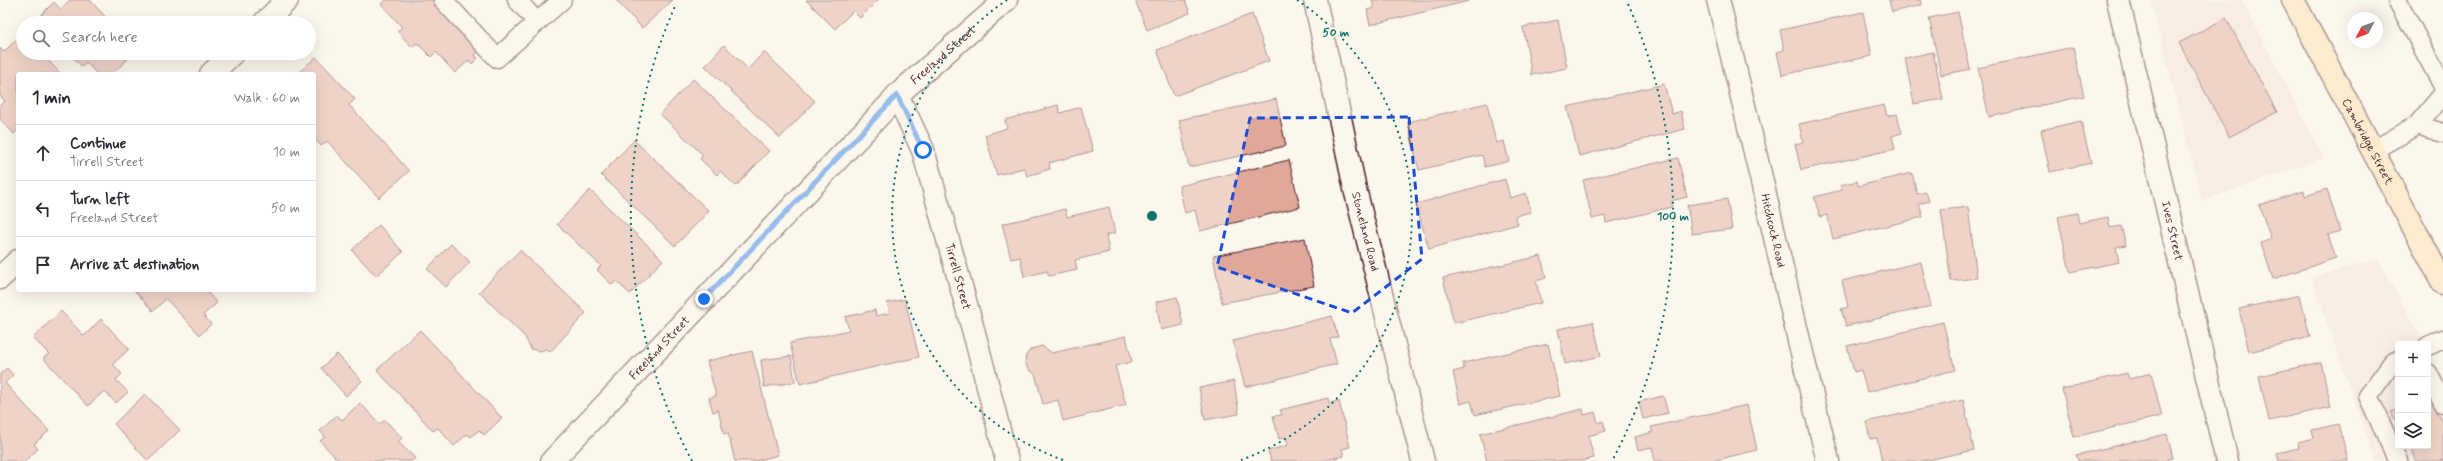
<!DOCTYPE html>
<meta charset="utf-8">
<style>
body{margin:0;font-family:Mynerve,sans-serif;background:#f2f2f3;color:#2b2b33}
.controls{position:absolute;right:12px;bottom:12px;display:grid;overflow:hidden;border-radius:4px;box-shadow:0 4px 16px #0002}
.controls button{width:36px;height:36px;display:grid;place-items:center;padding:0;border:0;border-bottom:1px solid #e1e1e2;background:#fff;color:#2b2b33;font:20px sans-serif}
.compass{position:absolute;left:2347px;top:12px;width:36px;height:36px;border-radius:50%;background:#fff;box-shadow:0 4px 16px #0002;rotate:229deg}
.stop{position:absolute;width:12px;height:12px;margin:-9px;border:3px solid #1a73e8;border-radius:50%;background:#fff}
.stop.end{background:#1a73e8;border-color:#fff;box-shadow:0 1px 4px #0008}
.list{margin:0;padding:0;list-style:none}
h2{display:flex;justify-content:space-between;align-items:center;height:52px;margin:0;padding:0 16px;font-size:17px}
h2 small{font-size:13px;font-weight:400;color:#7c7c81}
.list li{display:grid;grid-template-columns:26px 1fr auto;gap:12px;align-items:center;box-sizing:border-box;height:56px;padding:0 16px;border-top:1px solid #e1e1e2}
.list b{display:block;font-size:15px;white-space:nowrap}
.list p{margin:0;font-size:13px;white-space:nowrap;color:#7c7c81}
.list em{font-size:13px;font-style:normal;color:#7c7c81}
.icon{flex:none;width:22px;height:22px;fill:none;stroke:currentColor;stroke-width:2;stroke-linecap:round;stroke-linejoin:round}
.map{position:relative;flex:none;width:2443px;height:461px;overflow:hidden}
.search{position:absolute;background:#fff;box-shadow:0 4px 16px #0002;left:16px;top:16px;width:300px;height:44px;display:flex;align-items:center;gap:10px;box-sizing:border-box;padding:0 14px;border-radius:22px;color:#7c7c81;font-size:15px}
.panel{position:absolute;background:#fff;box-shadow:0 4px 16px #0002;left:16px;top:72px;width:300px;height:220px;border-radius:4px}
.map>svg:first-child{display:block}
.built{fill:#f3dfd4}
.building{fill:#e0a79b;stroke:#4a1f2b}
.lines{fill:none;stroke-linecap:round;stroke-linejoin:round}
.lane-casing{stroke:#4a1f2b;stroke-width:21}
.street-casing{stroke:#4a1f2b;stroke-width:25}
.primary-casing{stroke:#4a1f2b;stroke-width:25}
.lane{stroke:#fbf7ec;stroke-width:18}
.street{stroke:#fbf7ec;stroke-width:22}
.primary{stroke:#fddcac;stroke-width:22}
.route{stroke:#1a73e8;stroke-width:5}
.marked{fill:none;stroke:#1d4ed8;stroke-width:3;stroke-dasharray:8 5;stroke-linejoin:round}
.ring{fill:none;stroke:#0f766e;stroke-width:2;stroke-dasharray:2 4}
.labels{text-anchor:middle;stroke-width:4;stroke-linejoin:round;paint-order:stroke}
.street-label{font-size:12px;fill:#4a1f2b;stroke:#fbf7ec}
.centre{fill:#0f766e;stroke:#fbf7ec;stroke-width:2}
.ring-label{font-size:12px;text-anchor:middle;font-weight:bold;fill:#0f766e;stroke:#fbf7ec;stroke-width:4;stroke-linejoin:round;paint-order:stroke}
</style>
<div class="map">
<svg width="2443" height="461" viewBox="0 0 2443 461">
<rect width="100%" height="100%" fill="#fbf7ec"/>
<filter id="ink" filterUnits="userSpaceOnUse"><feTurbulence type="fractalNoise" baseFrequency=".025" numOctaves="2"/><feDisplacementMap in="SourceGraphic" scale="8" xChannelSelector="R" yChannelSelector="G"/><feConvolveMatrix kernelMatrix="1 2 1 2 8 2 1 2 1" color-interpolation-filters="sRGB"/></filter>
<g filter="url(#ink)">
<g class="built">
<polygon points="2151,0 2242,0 2324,158 2202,201"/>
<polygon points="2378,259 2425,344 2398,344 2398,446 2428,446 2428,350 2443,377 2443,461 2376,461 2311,278"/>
</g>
<g class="building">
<polygon points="70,0 90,0 111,23 49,23 41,15 54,2 60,9"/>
<polygon points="386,0 434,0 479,50 475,55 478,58 472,64 469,60 455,73 436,52 431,57 417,43 412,47 397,31 402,27 381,4"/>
<polygon points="616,0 673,0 642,28"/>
<polygon points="806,0 878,0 860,18 853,11 835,29"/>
<polygon points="1135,0 1185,0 1190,13 1147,30"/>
<polygon points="1372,0 1469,0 1469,1 1370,25 1367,10 1374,8"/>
<polygon points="1889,0 1920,0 1922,5 1892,12"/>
<polygon points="1863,12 1872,56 1782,75 1777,52 1784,50 1780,30"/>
<polygon points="1958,12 1970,69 1941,75 1929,18"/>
<polygon points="1252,14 1269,61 1174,96 1157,50"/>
<polygon points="2226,18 2277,112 2229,137 2179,43"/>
<polygon points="1558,20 1567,68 1532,75 1523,27"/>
<polygon points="22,34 23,53 41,53 61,74 18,74 18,130 14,134 0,119 0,105 5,101 0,96 0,48 4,52"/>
<polygon points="724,45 748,69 764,52 815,101 780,138 705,66"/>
<polygon points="2073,47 2084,96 1989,117 1978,68"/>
<polygon points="1933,52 1943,99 1914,104 1905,58"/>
<polygon points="69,53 134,53 112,74 97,74 86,62 82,67"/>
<polygon points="316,57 355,99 349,105 409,171 379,198 327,141 321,146 314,138 314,74 297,74"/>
<polygon points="693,79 769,151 736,186 720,171 717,175 700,159 703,155 660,114"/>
<polygon points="1664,84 1672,114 1681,111 1685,129 1579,156 1567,107"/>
<polygon points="1276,99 1286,146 1189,167 1179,120"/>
<polygon points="1487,103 1496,143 1504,141 1509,161 1485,167 1482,155 1419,170 1408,122"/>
<polygon points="1058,105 1060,113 1081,107 1093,151 1049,163 1050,169 1027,176 1024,168 997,175 985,135 1007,128 1005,120"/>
<polygon points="1884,105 1887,116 1897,114 1902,133 1892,136 1895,149 1801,170 1795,144 1803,142 1799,124"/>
<polygon points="2081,121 2091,163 2050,172 2041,130"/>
<polygon points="634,140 709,211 675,246 601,175"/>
<polygon points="1678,158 1687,197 1671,201 1672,207 1606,223 1605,216 1592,219 1583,180"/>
<polygon points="1289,160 1300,207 1200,231 1195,210 1185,213 1179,186"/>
<polygon points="1912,173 1917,194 1926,192 1929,201 1919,204 1923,217 1833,239 1827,215 1820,217 1814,197 1842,190 1840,185 1857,181 1858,186"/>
<polygon points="1505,179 1510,198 1526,193 1531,212 1515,216 1518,224 1429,249 1416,204"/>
<polygon points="2327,189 2340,231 2328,235 2336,258 2273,279 2261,243 2271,239 2259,205 2304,191 2305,196"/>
<polygon points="590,190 663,260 630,294 616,281 612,285 597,270 601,266 557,224"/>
<polygon points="1727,199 1732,229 1692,234 1687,205"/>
<polygon points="1109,207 1115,233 1106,235 1109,252 1075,260 1077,270 1049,276 1047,271 1024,277 1020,257 1011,259 1002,224 1065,209 1067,217"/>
<polygon points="1968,207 1977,278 1951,281 1941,210"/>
<polygon points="2077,213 2079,223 2108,217 2110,228 2121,226 2126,245 2116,247 2119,262 2070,272 2058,217"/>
<polygon points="379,225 403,252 376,276 352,250"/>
<polygon points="1305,238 1314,286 1222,303 1213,256"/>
<polygon points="451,244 470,262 446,287 427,269"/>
<polygon points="520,250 586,313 550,352 546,349 540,351 531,349 525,337 479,292"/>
<polygon points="1541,256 1546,278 1536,281 1541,303 1454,323 1443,278"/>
<polygon points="1921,262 1931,306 1846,326 1841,309 1848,307 1842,281"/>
<polygon points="134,290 205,290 217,303 203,315 211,324 200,335 166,299 153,311"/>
<polygon points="2300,295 2310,337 2249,352 2239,309"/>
<polygon points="1177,297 1183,325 1161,330 1156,302"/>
<polygon points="905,299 919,357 800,384 790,343 849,330 845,317 875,310 876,316 890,313 887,303"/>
<polygon points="61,311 84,336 101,319 129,349 113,364 122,374 116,380 128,392 116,403 104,391 88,406 43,358 49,354 33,338"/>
<polygon points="1332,316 1338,337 1330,339 1337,364 1245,387 1233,341"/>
<polygon points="1593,322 1601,356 1565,364 1558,329"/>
<polygon points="1943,322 1955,370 1867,392 1861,370 1854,372 1847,346"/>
<polygon points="420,330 502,418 484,435 479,430 471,437 467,434 454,446 438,428 433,431 377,370"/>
<polygon points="1126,336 1132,362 1115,366 1126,405 1063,421 1058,400 1043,404 1035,374 1028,369 1025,363 1026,355 1031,349 1042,346 1052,353"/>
<polygon points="1548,344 1560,396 1475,415 1471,401 1460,404 1453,372 1464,369 1463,363"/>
<polygon points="752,351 778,455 755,461 735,461 728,433 724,434 718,410 713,412 709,398 716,396 707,361"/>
<polygon points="337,354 362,381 346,396 321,368"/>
<polygon points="791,356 795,382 764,387 761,360"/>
<polygon points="2321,362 2331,407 2269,421 2259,376"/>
<polygon points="7,368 13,375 5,383 49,431 34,444 38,449 25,461 0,461 0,374"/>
<polygon points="2127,373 2129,379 2151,373 2162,416 2074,437 2062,389"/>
<polygon points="1234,381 1239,414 1205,420 1199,388"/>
<polygon points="2428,393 2443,423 2443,461 2416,461 2409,446 2428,446"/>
<polygon points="145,394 180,430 148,461 114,424"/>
<polygon points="1663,396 1668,413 1643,419 1639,402"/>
<polygon points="1328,398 1329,403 1339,401 1350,447 1342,449 1344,456 1322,461 1271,461 1268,451 1288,445 1286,437 1279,439 1273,416 1282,415 1280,410"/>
<polygon points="1963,400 1974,450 1923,461 1882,461 1877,438 1870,439 1866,422"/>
<polygon points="360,403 380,424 385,420 402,438 398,442 415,458 412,461 339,461 320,441 325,437 320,431 337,415 342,420"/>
<polygon points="1747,405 1757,450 1712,461 1655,461 1652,447 1638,450 1635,437 1653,432 1651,427"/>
<polygon points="2398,408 2398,425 2391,412"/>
<polygon points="1583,409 1584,415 1595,412 1598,423 1603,421 1606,431 1588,436 1594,458 1582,461 1487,461 1480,434"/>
<polygon points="2339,424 2348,461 2279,461 2277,453 2299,448 2298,442 2314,438 2312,430"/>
<polygon points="2167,434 2173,458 2168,459 2168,461 2078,461 2076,455"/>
</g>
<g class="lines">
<defs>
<g id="lane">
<polyline points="443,0 497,58 562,0"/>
<polyline points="517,0 537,22"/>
<polyline points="2397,0 2443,86"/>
<polyline points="2417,125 2443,133"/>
<polyline points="2374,150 2417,125 2443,94"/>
<polyline points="2428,346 2443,339"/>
<polyline points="2398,360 2392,363 2368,396 2398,461"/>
<polyline points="2428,373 2443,403"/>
</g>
<g id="street">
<path id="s1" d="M1315,0L1355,189L1423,461"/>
<path id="s2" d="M1718,0C1757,153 1790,308 1828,461"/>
<path id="s3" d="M2118,0L2227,461"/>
<polyline points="264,23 287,0"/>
<polyline points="211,74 233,53"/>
<path id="s4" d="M897,95L923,150L976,340L1007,461"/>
<polyline points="0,278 18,261"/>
<path id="s5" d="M552,461L905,88L1006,0"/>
</g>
<g id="primary">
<path id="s6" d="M2293,0L2443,283"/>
</g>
</defs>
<use href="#lane" class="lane-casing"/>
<use href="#street" class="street-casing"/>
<use href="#primary" class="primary-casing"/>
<use href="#lane" class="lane"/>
<use href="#street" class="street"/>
<use href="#primary" class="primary"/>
</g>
</g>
<g class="lines" filter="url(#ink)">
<polyline class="route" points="704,299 897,95 923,150"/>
</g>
<path d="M0 0H2443V461H0ZM1409,117L1422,259L1352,313L1217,267L1250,118Z" fill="#fbf7ec" fill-opacity=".55" fill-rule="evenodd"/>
<path class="marked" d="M1409,117L1422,259L1352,313L1217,267L1250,118Z"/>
<g class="ring">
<path d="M1063 460A260 260 0 0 1 1007 0M1297 0A260 260 0 0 1 1241 460"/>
<path d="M692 461A521 521 0 0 1 676 4M1628 4A521 521 0 0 1 1612 461"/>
</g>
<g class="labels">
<g class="street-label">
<text dy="4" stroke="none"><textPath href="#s5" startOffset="564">Freeland Street</textPath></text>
<text dy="4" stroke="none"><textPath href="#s6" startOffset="160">Cambridge Street</textPath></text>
<text dy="4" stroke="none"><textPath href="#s3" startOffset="237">Ives Street</textPath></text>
<text dy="4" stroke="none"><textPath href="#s1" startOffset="237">Stoneland Road</textPath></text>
<text dy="4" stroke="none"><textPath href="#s2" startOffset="237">Hitchcock Road</textPath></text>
<text dy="4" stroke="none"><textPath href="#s4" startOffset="192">Tirrell Street</textPath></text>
<text dy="4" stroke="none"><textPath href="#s5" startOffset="156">Freeland Street</textPath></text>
</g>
</g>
<circle cx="1152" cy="216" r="6" class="centre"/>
<g class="ring-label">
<text x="1336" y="36">50 m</text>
<text x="1673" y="220">100 m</text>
</g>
</svg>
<div class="controls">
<button>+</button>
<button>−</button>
<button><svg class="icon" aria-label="layers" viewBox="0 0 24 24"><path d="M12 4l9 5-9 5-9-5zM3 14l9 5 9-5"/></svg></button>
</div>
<svg class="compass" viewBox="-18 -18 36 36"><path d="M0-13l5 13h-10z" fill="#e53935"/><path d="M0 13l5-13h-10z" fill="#7c7c81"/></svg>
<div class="stop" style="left:923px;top:150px"></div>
<div class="stop end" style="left:704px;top:299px"></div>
<div class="search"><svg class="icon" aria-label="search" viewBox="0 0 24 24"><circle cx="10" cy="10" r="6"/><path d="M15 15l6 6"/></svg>Search here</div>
<section class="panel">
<h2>1 min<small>Walk · 60 m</small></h2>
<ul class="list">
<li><svg class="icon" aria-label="ahead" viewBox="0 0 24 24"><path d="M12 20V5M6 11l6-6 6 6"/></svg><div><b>Continue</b><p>Tirrell Street</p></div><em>10 m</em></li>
<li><svg class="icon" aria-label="left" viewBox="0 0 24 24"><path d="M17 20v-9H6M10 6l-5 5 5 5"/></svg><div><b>Turn left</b><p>Freeland Street</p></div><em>50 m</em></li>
<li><svg class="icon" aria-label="arrive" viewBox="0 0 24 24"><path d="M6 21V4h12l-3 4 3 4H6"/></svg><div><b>Arrive at destination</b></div></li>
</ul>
</section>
</div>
